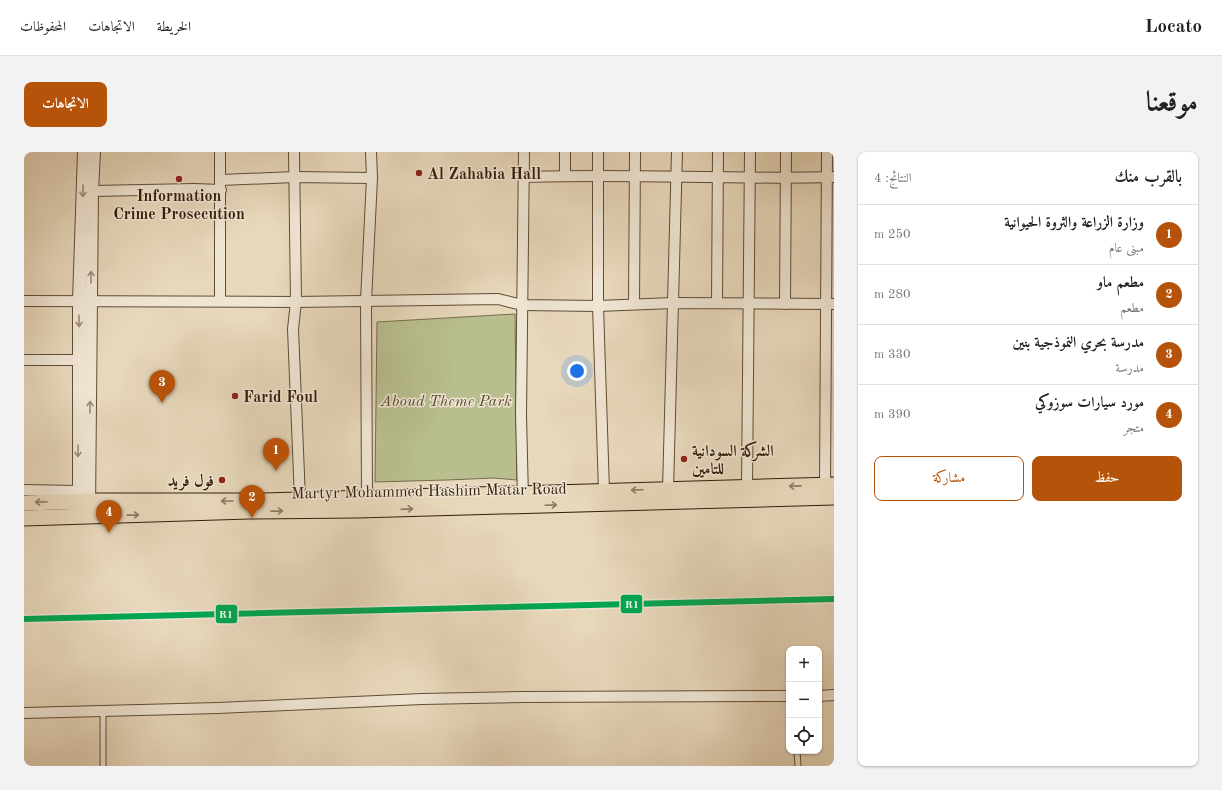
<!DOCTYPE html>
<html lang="ar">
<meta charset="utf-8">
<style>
body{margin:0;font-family:"Old Standard TT",Amiri,serif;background:#f2f2f2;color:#222;direction:rtl}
.controls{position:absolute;right:12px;bottom:12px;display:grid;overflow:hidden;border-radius:8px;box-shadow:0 1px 3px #0004}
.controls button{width:36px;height:36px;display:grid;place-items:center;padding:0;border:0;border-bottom:1px solid #e0e0e0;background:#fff;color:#222;font:20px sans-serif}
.you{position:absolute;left:553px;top:219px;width:14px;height:14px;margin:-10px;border:3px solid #fff;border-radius:50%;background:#1a73e8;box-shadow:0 0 0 6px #1a73e833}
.badge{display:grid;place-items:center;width:26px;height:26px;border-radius:50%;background:#b45309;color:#fff;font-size:13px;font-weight:700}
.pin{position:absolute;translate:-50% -33px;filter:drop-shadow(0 1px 2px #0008)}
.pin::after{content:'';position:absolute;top:21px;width:14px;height:12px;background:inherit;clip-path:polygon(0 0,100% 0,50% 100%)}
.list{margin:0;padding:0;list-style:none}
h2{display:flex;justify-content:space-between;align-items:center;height:52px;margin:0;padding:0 16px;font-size:17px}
h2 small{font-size:13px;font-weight:400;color:#767676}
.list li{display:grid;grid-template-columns:26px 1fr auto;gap:12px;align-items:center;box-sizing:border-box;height:60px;padding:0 16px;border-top:1px solid #e0e0e0}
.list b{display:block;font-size:15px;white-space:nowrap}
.list p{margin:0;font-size:13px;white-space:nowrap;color:#767676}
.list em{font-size:13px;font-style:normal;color:#767676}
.actions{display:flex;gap:8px;padding:12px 16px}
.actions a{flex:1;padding:9px 0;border:1px solid #b45309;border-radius:8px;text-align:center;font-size:14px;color:#b45309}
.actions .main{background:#b45309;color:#fff}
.icon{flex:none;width:22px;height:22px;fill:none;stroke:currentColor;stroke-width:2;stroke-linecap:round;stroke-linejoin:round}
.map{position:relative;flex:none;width:810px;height:614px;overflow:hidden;direction:ltr;border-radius:8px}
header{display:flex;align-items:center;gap:24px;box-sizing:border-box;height:56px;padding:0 20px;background:#fff;border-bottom:1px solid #e0e0e0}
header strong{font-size:19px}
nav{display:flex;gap:22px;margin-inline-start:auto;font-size:14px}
.intro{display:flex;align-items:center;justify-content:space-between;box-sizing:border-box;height:96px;padding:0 24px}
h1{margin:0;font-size:28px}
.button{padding:10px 18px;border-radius:8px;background:#b45309;color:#fff;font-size:14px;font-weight:700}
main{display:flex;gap:24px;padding:0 24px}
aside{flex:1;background:#fff;border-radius:8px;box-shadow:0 1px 3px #0004}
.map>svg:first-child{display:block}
.green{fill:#b8be8e;stroke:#766e4c}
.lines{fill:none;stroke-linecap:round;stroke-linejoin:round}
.service-casing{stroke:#604c36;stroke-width:7}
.minor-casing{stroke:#604c36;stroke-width:12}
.tertiary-casing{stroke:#604c36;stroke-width:14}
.primary-casing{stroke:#331e0a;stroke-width:17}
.service{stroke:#efe5d3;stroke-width:5}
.minor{stroke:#efe5d3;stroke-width:10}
.tertiary{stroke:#efe5d3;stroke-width:12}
.primary{stroke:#e7d7bb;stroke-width:15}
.rail-1-casing{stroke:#efe5d3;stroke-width:9}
.rail-1{stroke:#00a651;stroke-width:6}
.oneway{stroke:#9a8b79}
.oneway2{stroke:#8d7a62}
.poi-dot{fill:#8f2418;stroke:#efe5d3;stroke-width:1.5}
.labels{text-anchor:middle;stroke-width:3;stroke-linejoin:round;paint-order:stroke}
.poi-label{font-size:16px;font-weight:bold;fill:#331e0a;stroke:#efe5d3;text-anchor:start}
.park-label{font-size:16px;font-style:italic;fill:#5b4e32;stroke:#efe5d3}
.street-label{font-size:16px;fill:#331e0a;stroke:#efe5d3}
.line-badge{stroke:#efe5d3;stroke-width:1.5}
.badge-label{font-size:11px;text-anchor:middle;font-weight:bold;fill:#fff}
</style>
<header>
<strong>Locato</strong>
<nav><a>الخريطة</a><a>الاتجاهات</a><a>المحفوظات</a></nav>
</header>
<div class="intro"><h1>موقعنا</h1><a class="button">الاتجاهات</a></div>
<main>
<aside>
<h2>بالقرب منك<small>النتائج: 4</small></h2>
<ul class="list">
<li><span class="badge">1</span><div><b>وزارة الزراعة والثروة الحيوانية</b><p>مبنى عام</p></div><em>250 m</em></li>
<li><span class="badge">2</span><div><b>مطعم ماو</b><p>مطعم</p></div><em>280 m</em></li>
<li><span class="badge">3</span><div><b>مدرسة بحري النموذجية بنين</b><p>مدرسة</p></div><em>330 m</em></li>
<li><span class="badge">4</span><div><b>مورد سيارات سوزوكي</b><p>متجر</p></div><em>390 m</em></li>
</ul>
<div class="actions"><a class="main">حفظ</a><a>مشاركة</a></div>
</aside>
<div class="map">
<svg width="810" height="614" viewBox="0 0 810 614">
<rect width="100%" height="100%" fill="#e7d7bb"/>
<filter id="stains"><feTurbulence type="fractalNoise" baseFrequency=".005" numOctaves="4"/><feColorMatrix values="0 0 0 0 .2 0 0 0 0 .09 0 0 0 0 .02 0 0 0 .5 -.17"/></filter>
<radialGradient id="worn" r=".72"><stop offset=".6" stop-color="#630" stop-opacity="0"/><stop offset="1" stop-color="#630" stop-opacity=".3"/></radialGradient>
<polygon class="green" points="491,162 493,328 470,326 423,328 351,330 353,170"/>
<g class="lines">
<defs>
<g id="service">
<polyline points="79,560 79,614"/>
<polyline points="773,599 774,614"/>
</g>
<g id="minor">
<polyline points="270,0 272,150 269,177 276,347"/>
<polyline points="574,0 574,154 580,339"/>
<polyline points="541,23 541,0"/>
<path d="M499,25C602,21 706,28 809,25"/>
<polyline points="197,28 271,25 348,26"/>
<polyline points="68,39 170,37 197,38"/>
<polyline points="0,149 272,150 474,147 498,153 574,154 649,151 810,152"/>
<polyline points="196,149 196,0"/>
<polyline points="693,151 694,0"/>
<polyline points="610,152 611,0"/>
<polyline points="761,152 762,0"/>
<polyline points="0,208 56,208"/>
<polyline points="801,333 803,0"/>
<polyline points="723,335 726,0"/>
<polyline points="0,338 54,339"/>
<polyline points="644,338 653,0"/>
<polyline points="343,346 342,149 348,26 347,0"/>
<polyline points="499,347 497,262 500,0"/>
<polyline points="795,544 810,543"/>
<polyline points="0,561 194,556 398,547 498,545 765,544"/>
</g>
<g id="tertiary">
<polyline points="55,357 55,149 60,0"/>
<polyline points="65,357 68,39 70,0"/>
</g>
<g id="primary">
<polyline points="0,351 65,349 239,349 810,333"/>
<polyline points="0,366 225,359 334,358 810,345"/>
</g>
</defs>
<use href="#service" class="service-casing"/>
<use href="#minor" class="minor-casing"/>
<use href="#tertiary" class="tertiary-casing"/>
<use href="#primary" class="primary-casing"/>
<use href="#service" class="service"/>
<use href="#minor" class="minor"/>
<use href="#tertiary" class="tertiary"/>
<use href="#primary" class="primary"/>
<defs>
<polyline id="rail-1" points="0,467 810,447"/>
</defs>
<use href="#rail-1" class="rail-1-casing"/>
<use href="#rail-1" class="rail-1"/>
</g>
<defs><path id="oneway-shaft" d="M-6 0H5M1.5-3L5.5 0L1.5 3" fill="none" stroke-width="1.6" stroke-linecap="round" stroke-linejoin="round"/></defs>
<g class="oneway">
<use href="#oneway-shaft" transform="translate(59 39) rotate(92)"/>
<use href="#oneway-shaft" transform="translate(67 125) rotate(-89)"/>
<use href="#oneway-shaft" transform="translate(55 169) rotate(89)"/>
<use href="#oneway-shaft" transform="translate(66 255) rotate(-89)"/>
<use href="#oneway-shaft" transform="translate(54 299) rotate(91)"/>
</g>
<g class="oneway2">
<use href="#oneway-shaft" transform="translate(771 334) rotate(179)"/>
<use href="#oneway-shaft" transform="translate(613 338) rotate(178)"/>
<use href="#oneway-shaft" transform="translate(203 349) rotate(-180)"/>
<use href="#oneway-shaft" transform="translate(17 350) rotate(178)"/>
<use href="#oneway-shaft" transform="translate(527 353) rotate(-2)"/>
<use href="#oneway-shaft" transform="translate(383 357) rotate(-2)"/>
<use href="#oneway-shaft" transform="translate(253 359) rotate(-1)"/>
<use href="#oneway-shaft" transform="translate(109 363) rotate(-1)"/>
</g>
<g class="poi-dot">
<circle cx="395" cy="21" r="4"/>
<circle cx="155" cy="27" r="4"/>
<circle cx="211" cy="244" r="4"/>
<circle cx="660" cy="307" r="4"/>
<circle cx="198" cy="328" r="4"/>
</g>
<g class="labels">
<g class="poi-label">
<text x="403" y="27">Al Zahabia Hall</text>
<text x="155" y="49" text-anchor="middle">Information<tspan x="155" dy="18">Crime Prosecution</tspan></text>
<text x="219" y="250">Farid Foul</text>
<text x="668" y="304">الشركة السودانية<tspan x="668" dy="18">للتامين</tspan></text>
<text x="190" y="334" text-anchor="end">فول فريد</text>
</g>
<g class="park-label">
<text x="422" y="254">Aboud Theme Park</text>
</g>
<g class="street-label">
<text transform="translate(405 338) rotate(-1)" y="6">Martyr Mohammed Hashim Matar Road</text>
</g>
</g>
<g class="line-badge">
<rect x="596" y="442" width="23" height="20" rx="4" fill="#00a651"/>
<rect x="191" y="452" width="23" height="20" rx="4" fill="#00a651"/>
</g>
<g class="badge-label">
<text x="608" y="456">R1</text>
<text x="202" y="466">R1</text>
</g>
<rect width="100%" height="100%" filter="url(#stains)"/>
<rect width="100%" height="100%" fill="url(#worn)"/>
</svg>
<div class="controls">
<button>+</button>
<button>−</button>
<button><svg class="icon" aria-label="locate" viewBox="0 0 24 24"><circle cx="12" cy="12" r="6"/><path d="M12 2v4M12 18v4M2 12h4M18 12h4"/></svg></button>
</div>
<div class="you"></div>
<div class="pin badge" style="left:252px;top:319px">1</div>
<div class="pin badge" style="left:228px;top:366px">2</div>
<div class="pin badge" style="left:138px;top:251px">3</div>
<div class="pin badge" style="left:85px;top:381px">4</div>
</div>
</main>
